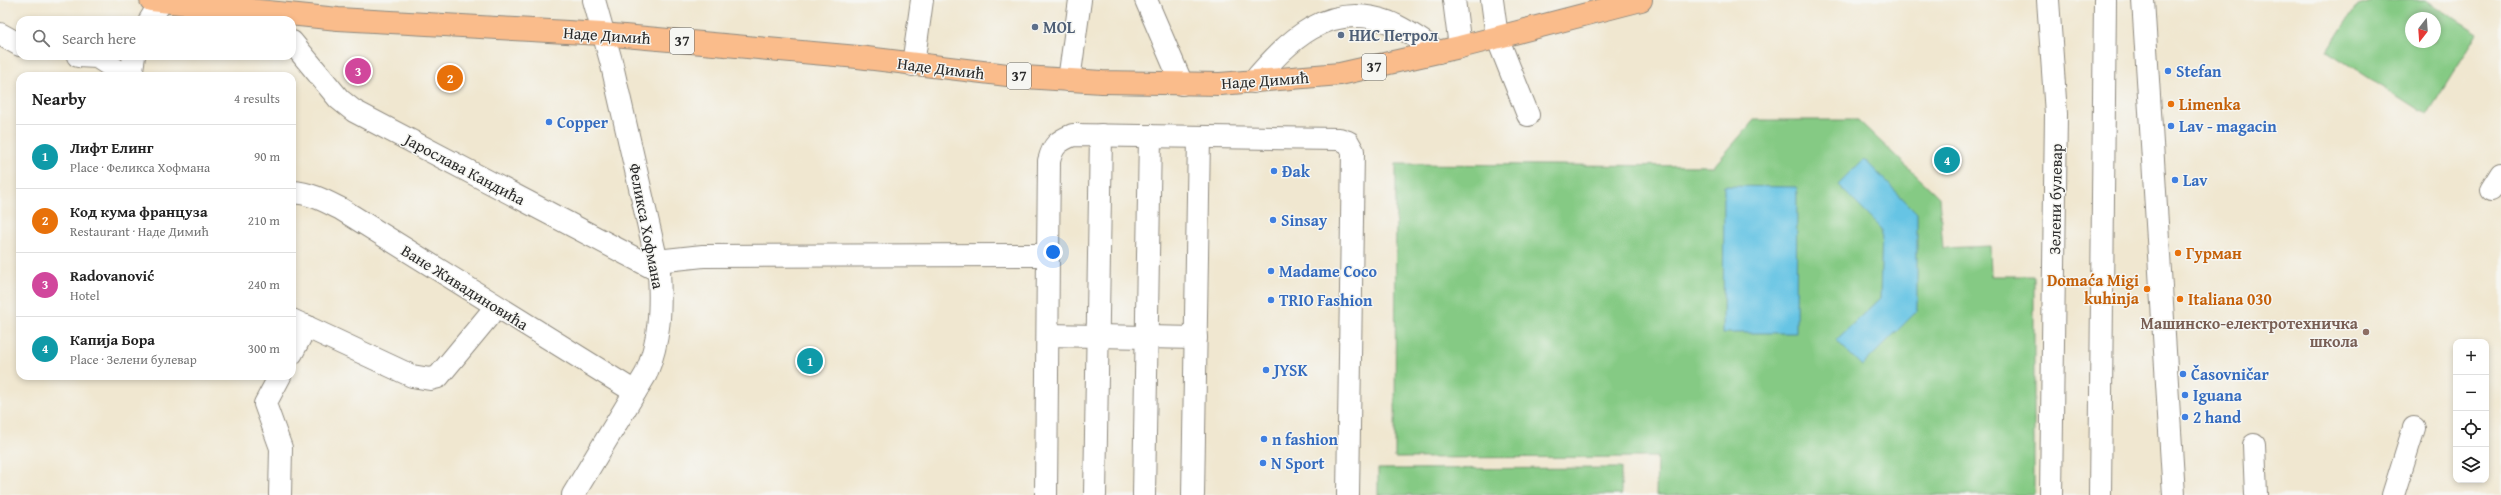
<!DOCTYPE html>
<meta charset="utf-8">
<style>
body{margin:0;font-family:"Gentium Book Plus",serif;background:#f2f2f2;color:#222}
.controls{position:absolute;right:12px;bottom:12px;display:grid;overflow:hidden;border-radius:8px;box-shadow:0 2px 6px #0003}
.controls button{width:36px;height:36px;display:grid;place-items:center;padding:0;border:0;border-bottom:1px solid #e0e0e0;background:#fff;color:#222;font:20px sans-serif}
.compass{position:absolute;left:2405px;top:12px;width:36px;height:36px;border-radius:50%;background:#fff;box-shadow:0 2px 6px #0003;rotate:197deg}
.you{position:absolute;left:1053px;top:252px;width:14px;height:14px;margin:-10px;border:3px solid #fff;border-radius:50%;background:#1a73e8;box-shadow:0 0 0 6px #1a73e833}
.badge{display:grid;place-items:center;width:26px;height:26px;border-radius:50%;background:#0f766e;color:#fff;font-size:13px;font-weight:700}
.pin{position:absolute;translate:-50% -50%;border:2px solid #fff;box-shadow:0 1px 4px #0006}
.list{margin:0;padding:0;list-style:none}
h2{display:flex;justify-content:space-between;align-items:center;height:52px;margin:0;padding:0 16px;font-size:17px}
h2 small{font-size:13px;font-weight:400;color:#767676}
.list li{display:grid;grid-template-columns:26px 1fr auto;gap:12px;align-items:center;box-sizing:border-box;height:64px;padding:0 16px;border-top:1px solid #e0e0e0}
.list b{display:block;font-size:15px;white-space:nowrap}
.list p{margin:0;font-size:13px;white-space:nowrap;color:#767676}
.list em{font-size:13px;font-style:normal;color:#767676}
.icon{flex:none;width:22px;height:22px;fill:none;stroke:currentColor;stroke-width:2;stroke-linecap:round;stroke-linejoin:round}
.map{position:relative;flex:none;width:2501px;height:495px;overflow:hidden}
.search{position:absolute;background:#fff;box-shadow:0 2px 6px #0003;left:16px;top:16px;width:280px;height:44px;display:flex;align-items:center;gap:10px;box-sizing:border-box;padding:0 14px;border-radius:12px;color:#767676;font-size:15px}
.panel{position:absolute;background:#fff;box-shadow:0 2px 6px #0003;left:16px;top:72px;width:280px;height:308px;border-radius:12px}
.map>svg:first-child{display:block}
.green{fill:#85ca84;stroke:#587a58;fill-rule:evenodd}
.water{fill:#66c4e4;stroke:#487888}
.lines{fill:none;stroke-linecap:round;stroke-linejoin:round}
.minor-casing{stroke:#8e897e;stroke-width:24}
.major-casing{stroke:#8e897e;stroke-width:24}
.minor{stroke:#fff;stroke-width:22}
.major{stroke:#fabc8b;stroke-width:22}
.service-dot{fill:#5c6f8a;stroke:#f6f6f2;stroke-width:1.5}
.shop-dot{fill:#3f7fe0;stroke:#f6f6f2;stroke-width:1.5}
.food-dot{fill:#e8710a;stroke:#f6f6f2;stroke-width:1.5}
.education-dot{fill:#8d6e63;stroke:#f6f6f2;stroke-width:1.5}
.labels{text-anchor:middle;stroke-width:3;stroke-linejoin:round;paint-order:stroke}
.shield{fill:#f6f6f2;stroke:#686867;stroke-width:1}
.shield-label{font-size:15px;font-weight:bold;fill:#2b2b2b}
.service-label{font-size:16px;font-weight:bold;fill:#4e5e75;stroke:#f6f6f2;text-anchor:start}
.street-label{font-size:16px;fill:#2b2b2b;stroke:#f6f6f2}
.shop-label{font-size:16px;font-weight:bold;fill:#366cbe;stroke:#f6f6f2;text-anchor:start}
.food-label{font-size:16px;font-weight:bold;fill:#c56008;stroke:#f6f6f2;text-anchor:start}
.education-label{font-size:16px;font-weight:bold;fill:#785e54;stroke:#f6f6f2;text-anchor:end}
</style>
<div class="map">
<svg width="2501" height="495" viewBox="0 0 2501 495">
<rect width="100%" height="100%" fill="#f6f6f2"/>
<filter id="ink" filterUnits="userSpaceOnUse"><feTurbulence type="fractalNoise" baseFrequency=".025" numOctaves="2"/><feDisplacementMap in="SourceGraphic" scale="8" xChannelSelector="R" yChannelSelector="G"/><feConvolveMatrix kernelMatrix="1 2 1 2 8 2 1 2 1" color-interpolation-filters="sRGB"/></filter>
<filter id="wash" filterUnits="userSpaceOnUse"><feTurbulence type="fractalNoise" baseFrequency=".012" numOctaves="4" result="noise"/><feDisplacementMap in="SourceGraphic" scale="16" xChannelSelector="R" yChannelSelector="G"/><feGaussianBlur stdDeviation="0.9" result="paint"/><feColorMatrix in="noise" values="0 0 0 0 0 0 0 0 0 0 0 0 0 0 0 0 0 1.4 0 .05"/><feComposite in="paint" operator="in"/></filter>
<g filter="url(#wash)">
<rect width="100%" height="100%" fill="#f0e7d0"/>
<g class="green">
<path d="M2373,0H2426L2478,33L2427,115L2327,51L2357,5ZM2411,18H2435V42H2411Z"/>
<polygon points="1754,120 1858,120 1939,197 1943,248 1990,246 1991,276 2034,276 2034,495 1656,495 1657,457 1395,458 1396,164 1714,166"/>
<polygon points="1621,468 1621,495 1378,495 1378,469"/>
</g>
<g class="water">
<polygon points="1864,159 1917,213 1917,311 1862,366 1836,340 1880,298 1882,229 1838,185"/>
<polygon points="1724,186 1797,187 1796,333 1723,333"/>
</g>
</g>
<g filter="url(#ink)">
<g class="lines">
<defs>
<g id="minor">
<polyline points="1146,0 1182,84"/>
<polyline points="1454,0 1460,47"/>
<polyline points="1492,0 1497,37 1528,115"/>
<polyline points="2048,0 2056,114 2051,495"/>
<polyline points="2143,0 2174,495"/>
<polyline points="150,20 161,2"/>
<polyline points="0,34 20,45"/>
<polyline points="292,42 339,99 354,111 659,271"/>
<polyline points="78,56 97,57 126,76"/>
<polyline points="913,65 922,0"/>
<polyline points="131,76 134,56"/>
<polyline points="1069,80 1080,0"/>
<path d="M1253,82C1288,41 1328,0 1388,22C1406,29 1422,41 1438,52"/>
<polyline points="2491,190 2501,174"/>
<path d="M292,192C311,193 325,201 341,209L635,392"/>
<path d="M1048,255L1049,161C1053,145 1058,141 1073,135L1339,139L1348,142L1353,151L1348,495"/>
<polyline points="657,261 703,256 1048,255 1046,495"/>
<polyline points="292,320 412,376 430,379 438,377 496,307"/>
<polyline points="1048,335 1196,338"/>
<polyline points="292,353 306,326"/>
<polyline points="280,376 265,404 281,448 280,495"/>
<polyline points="2254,445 2256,495"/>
<path d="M573,495L646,374C660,340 661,308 659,271L611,61L594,0"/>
<polyline points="1095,495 1101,135"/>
<polyline points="1144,495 1150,136"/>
<polyline points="1193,495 1199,137"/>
<polyline points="2100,495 2105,0"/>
<polyline points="2393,495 2414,428"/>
</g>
<polyline id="major" points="151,0 338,19 602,34 858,57 1024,77 1102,82 1220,84 1340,74 1460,47 1641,0"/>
</defs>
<use href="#minor" class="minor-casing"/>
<use href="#major" class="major-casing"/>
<use href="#minor" class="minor"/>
<use href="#major" class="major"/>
</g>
</g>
<g class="service-dot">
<circle cx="1035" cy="27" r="4"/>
<circle cx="1341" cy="35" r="4"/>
</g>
<g class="shop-dot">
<circle cx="2168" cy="71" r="4"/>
<circle cx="549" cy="122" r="4"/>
<circle cx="2171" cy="126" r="4"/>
<circle cx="1274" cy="171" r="4"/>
<circle cx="2175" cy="180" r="4"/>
<circle cx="1273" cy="220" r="4"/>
<circle cx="1271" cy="271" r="4"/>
<circle cx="1271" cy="300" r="4"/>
<circle cx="1266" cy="370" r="4"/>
<circle cx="2183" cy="374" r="4"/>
<circle cx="2185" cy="395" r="4"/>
<circle cx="2185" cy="417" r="4"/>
<circle cx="1264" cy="439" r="4"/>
<circle cx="1263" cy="463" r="4"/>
</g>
<g class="food-dot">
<circle cx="2171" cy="104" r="4"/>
<circle cx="2178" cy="253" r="4"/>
<circle cx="2147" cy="289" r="4"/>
<circle cx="2180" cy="299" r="4"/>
</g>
<circle class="education-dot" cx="2366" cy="332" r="4"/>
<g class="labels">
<g class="shield">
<rect x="670" y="28" width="24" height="26" rx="3"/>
<rect x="1362" y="54" width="24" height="26" rx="3"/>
<rect x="1007" y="63" width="24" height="26" rx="3"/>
</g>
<g class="shield-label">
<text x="682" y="46">37</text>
<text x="1374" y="72">37</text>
<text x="1019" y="81">37</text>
</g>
<g class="service-label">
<text x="1043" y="33">MOL</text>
<text x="1349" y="41">НИС Петрол</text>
</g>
<g class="street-label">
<text transform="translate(607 35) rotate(4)" y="6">Наде Димић</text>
<text transform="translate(941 68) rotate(7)" y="6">Наде Димић</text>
<text transform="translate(1265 80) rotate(-4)" y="6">Наде Димић</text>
<text transform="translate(465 169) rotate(28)" y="6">Јарослава Кандића</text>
<text transform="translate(2055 199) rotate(-89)" y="6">Зелени булевар</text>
<text transform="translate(647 226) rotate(79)" y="6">Феликса Хофмана</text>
<text transform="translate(465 287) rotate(32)" y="6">Ване Живадиновића</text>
</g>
<g class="shop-label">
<text x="2176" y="77">Stefan</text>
<text x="557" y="128">Copper</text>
<text x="2179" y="132">Lav - magacin</text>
<text x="1282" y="177">Đak</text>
<text x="2183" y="186">Lav</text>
<text x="1281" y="226">Sinsay</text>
<text x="1279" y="277">Madame Coco</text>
<text x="1279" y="306">TRIO Fashion</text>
<text x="1274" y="376">JYSK</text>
<text x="2191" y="380">Časovničar</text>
<text x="2193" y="401">Iguana</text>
<text x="2193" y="423">2 hand</text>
<text x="1272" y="445">n fashion</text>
<text x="1271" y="469">N Sport</text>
</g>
<g class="food-label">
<text x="2179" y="110">Limenka</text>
<text x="2186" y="259">Гурман</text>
<text x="2139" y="286" text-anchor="end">Domaća Migi<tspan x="2139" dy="18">kuhinja</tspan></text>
<text x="2188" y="305">Italiana 030</text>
</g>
<g class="education-label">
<text x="2358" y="329">Машинско-електротехничка<tspan x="2358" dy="18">школа</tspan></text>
</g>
</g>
</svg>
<div class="controls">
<button>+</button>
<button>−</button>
<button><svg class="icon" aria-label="locate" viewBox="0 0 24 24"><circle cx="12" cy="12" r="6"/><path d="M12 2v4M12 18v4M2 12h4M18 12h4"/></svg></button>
<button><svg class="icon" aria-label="layers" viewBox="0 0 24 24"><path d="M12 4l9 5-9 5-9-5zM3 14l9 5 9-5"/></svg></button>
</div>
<svg class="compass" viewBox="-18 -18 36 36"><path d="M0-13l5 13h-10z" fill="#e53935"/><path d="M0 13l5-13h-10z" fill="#767676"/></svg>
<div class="you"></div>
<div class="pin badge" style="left:810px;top:361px;background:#0f9aa8">1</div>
<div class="pin badge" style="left:450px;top:78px;background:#e8710a">2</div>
<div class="pin badge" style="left:358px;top:71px;background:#d1479c">3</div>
<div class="pin badge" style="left:1947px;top:160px;background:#0f9aa8">4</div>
<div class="search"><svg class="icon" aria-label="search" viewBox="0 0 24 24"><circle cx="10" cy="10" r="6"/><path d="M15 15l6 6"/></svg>Search here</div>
<section class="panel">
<h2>Nearby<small>4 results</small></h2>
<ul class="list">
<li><span class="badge" style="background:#0f9aa8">1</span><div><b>Лифт Елинг</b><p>Place · Феликса Хофмана</p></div><em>90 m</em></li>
<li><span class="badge" style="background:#e8710a">2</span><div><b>Код кума француза</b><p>Restaurant · Наде Димић</p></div><em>210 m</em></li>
<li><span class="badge" style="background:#d1479c">3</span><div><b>Radovanović</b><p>Hotel</p></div><em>240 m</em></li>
<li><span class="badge" style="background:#0f9aa8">4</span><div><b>Капија Бора</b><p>Place · Зелени булевар</p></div><em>300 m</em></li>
</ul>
</section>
</div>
